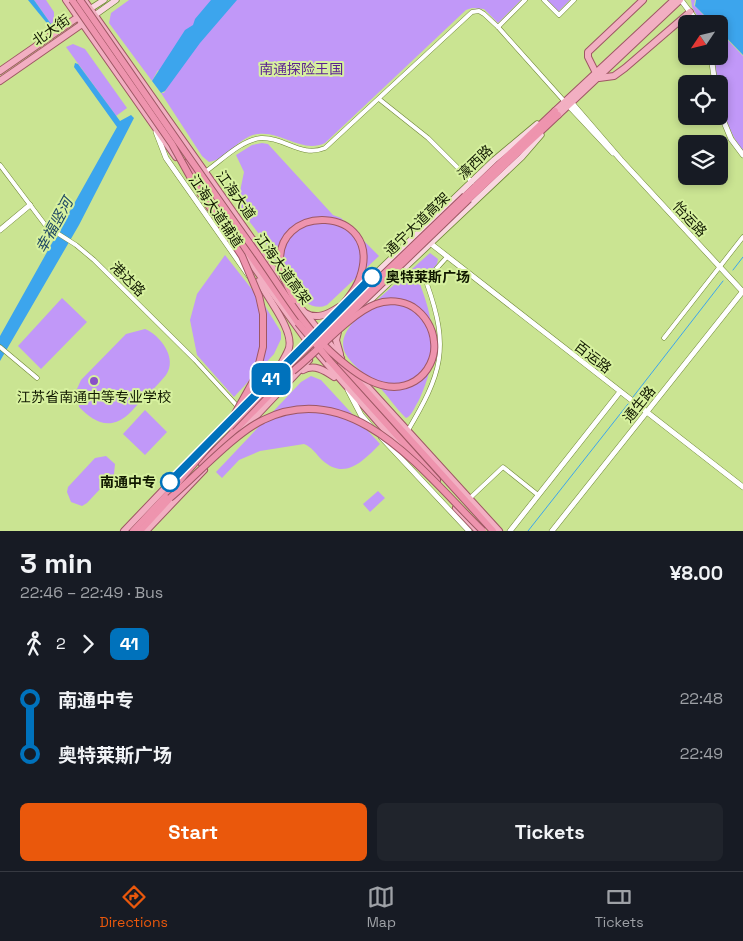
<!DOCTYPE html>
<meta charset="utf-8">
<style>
:root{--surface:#171b24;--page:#20242c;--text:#f1f3f6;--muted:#9ea1a6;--line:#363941;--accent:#ea580c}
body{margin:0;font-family:"Space Grotesk","Noto Sans SC",sans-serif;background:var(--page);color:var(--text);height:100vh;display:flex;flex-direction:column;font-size:19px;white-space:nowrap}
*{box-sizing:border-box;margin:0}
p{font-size:16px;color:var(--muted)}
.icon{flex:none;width:28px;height:28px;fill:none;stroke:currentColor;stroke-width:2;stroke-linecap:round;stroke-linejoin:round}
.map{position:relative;height:531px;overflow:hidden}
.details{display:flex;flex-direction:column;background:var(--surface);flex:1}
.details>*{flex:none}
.badge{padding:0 10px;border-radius:8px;font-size:18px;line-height:32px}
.needle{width:32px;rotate:235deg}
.controls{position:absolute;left:678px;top:15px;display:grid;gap:10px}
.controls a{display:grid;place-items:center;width:50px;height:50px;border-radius:8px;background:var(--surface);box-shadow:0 2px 8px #0003;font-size:25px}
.map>.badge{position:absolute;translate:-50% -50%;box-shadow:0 0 0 2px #fff}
.legs{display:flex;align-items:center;gap:8px;height:55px;padding:0 20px;font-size:16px}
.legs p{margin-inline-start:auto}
.overview{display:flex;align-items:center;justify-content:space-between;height:85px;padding:0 20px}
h1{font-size:28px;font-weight:700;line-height:38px}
.primary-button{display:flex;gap:10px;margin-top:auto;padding:10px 20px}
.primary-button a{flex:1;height:58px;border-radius:8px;background:var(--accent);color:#fff;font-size:20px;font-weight:700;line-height:58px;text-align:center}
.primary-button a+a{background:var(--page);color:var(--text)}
ul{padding:0 20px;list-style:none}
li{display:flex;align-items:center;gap:18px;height:55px;font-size:19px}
li i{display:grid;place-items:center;width:8px;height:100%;margin:0 6px;background:currentColor}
li i::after{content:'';width:12px;height:12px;margin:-6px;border:4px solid;border-radius:50%;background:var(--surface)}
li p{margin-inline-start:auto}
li:first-child i{background:linear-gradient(#0000 50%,currentColor 0)}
li:last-child i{background:linear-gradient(currentColor 50%,#0000 0)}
.tab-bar{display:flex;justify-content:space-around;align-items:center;height:70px;border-top:1px solid var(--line);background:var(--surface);font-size:14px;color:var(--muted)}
.tab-bar a{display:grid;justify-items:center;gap:2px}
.tab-bar .selected{color:var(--accent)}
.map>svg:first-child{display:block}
</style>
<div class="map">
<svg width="743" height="531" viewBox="0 0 743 531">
<rect width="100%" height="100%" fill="#cae492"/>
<!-- green -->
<g fill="#c198f8">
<polygon points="34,0 46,0 54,12 54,22 51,24"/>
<path d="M129 0H521L498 23 484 9 472 8 466 10 325 143C302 154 283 131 258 134 239 136 227 160 209 162L202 156 161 93H164L169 84 158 70 152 81 109 23 111 13Z"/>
<polygon points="547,0 570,0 558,12"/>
<polygon points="691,0 695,0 694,5 712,24 702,24 692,7"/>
<path d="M719 31 743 56V151C721 122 719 91 714 56H719Z"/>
<polygon points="73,44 85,49 127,108 116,116 66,47"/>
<path d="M262 143 268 144 333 215 341 218 379 256 327 305C299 318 276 259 264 241 256 229 246 218 237 206L244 172 236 155 252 145Z"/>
<path d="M430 253 438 259 437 264 420 284C436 327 439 357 419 400 415 406 412 416 406 418 395 408 388 395 378 386 352 361 325 350 359 316Z"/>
<polygon points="225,255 265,306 281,332 281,339 274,354 234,397 197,355 190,320 197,294"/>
<polygon points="62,298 87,322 41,369 18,346"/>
<path d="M145 329C160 335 178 358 166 375 159 384 150 392 142 400 133 409 125 421 112 423 99 425 88 416 79 407L77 389 81 380 126 334Z"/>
<path d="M311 376 321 380 380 444C363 461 345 481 322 460 316 454 312 447 304 444L260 451 239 460 222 478 216 472 301 382Z"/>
<polygon points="145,410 167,432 145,455 123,434"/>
<polygon points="106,456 115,464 114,474 87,503 82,506 71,502 67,492 68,487 95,458"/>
<polygon points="378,491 385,498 370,512 363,504"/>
</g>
<!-- water -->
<g fill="#3ca5ed">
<polygon points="28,0 34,0 51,24 50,27"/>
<polygon points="211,0 237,0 200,43 165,91 161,93 152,81 185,30 193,25 195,19"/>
<polygon points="696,0 743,0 743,55 719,30 719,24 713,24 695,6"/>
<polygon points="75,63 78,64 120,121 131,115 134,118 79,225 0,361 0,336 117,127 74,67"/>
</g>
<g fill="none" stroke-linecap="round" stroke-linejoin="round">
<!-- stream -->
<g stroke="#3ca5ed" stroke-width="1">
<polyline points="733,270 743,257"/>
<polyline points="633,397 723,281"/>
<polyline points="528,531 628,404"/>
</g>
<!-- minor casing -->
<g stroke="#708737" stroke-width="5">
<g id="minor">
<polyline points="544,0 559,15 574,0"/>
<polyline points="498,27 525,0"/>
<polyline points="379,99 428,138 472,182"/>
<polyline points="0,165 46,226 76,245 94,260 195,360 239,408"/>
<path d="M205 172C221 161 241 140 261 138 285 137 301 158 325 148L472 12 479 11 484 14 498 27 565 102"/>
<polyline points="664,338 743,237"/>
<polyline points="0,347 37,378"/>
<path d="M407 432C442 373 450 349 427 284L428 278 447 257"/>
<polyline points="469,499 503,467 538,495"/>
</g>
</g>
<!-- tertiary casing -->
<g stroke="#708737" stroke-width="6">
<g id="tertiary">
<polyline points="681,0 699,24"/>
<polyline points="711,56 715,84"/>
<polyline points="571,102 621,160 743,292"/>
<polyline points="568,105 613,153"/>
<polyline points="719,110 731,139 743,155"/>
<polyline points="156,132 166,158 249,276"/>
<polyline points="0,230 30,205"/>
<polyline points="430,243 743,487"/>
<polyline points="348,390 361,415 373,429"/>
<polyline points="381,437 469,531"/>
<polyline points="510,531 619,393"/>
<polyline points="552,531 743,291"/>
</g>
</g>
<!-- secondary casing -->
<g stroke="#708737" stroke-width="7">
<g id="secondary">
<polyline points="90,9 104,0"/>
<polyline points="95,15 116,0"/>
<polyline points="350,298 494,160 537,124"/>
<polyline points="359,311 522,157 541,135"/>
</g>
</g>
<!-- primary casing -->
<g stroke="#9e5764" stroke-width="8">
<g id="primary">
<polyline points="66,0 176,157"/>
<polyline points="84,0 286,287"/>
<polyline points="0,71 81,15"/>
<polyline points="596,73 588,57 588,52 643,0"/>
<polyline points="599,78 614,76 625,68 690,12"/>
<polyline points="0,81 85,22"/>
<polyline points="555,111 674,0"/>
<polyline points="558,115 680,0"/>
<polyline points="241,249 307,341 400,447"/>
<path d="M259 281C267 298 294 330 289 348 287 354 283 360 280 366"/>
<polyline points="291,296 341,358"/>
<path d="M305 313C317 320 328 314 339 307"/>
<polyline points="338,332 336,340 340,354"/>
<path d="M303 370C314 364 324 370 334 377"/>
<polyline points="355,373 499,531"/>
<polyline points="236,415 309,339"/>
<polyline points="242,431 309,360"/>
<polyline points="456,508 478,531"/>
<polyline points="124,531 211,440"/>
<polyline points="146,531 204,470"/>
</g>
</g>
<!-- trunk casing -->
<g stroke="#9e5764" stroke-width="8">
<g id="trunk">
<polyline points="185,163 298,323"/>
<polyline points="465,196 555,111"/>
<polyline points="469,199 558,115"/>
<polyline points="329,360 437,480"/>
<polyline points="341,363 493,531"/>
<polyline points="202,464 293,371"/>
<polyline points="133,531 176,485"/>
<polyline points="140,531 173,495"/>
</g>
</g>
<!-- minor -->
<use href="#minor" stroke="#fff" stroke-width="4"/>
<!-- tertiary -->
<use href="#tertiary" stroke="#fff" stroke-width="5"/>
<!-- secondary -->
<use href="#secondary" stroke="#f9d7e1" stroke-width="5.5"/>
<!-- primary -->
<use href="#primary" stroke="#f2afc2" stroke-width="6"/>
<!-- trunk -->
<use href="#trunk" stroke="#ee94ae" stroke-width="6"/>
<!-- trunk-bridge casing -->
<g stroke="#9e5764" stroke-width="8" stroke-linecap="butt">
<g id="trunk-bridge">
<polyline points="72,0 172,144 193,182 242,256 259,296 263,314 263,347 256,376 232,419 176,485"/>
<path d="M80 0C138 83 194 166 253 248 277 281 302 325 331 352 353 372 385 399 415 381 428 373 436 357 434 342 433 328 425 315 413 307 403 301 388 299 376 304 351 313 316 353 293 371"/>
<path d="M295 300C290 291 283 280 281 269 269 201 385 204 360 277 354 297 327 320 313 337"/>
<polyline points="298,323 329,360"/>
<polyline points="320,343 469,199"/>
<polyline points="230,427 287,367 465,196"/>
<path d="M170 498C196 476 235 433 263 420 354 375 426 476 483 531"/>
</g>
</g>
<!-- trunk-bridge -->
<use href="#trunk-bridge" stroke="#ee94ae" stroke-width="6"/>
</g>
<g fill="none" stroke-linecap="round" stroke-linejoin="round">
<!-- line-1 casing -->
<g stroke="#fff" stroke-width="11">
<polyline id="line-1" points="170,482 372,277"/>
</g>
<!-- line-1 -->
<use href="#line-1" stroke="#0072bc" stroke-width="8"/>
</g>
<!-- markers -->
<g fill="#fff" stroke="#0072bc" stroke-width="2.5">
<circle cx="372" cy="277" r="9"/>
<circle cx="170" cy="482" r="9"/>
</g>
<circle fill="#8950c7" stroke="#d7f19f" stroke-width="2" cx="94" cy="381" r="5"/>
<g text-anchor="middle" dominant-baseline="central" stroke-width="4" stroke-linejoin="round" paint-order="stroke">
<!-- street labels -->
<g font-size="14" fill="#101800" stroke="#d7f19f">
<text transform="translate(51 30) rotate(-35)">北大街</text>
<text transform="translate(475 162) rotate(-44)">濠西路</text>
<text transform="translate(236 195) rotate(55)">江海大道</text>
<text transform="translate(216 211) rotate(56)">江海大道辅道</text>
<text transform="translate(690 219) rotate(47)">怡运路</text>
<text transform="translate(417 224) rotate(-44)">通宁大道高架</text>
<text transform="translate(283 269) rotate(54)">江海大道高架</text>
<text transform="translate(128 279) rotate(45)">港达路</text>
<text transform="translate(593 357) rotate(38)">百运路</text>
<text transform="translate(639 404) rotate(-51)">通生路</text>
</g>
<!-- park labels -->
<g font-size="14" fill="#5b2191" stroke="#d7f19f">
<text x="301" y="69">南通探险王国</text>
</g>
<!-- stop labels -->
<g font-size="14" font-weight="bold" fill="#101800" stroke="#d7f19f" text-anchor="start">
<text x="386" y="277">奥特莱斯广场</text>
<text x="156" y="482" text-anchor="end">南通中专</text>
</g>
<!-- poi labels -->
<g font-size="14" fill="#101800" stroke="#d7f19f">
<text x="94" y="397">江苏省南通中等专业学校</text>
</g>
<!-- water labels -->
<g font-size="15" font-style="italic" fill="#1c4563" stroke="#d7f19f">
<text transform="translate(54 225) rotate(-61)">幸福竖河</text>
</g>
</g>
</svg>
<div class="controls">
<a><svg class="needle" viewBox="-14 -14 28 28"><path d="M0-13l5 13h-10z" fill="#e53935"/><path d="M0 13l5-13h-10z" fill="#9ea1a6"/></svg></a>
<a><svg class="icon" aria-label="locate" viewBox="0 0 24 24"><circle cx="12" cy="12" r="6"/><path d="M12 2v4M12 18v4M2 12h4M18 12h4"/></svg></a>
<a><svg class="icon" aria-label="layers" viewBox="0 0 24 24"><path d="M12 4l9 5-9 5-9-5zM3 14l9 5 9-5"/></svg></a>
</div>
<b class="badge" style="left:271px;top:379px;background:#0072bc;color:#fff">41</b>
</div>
<section class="details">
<div class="overview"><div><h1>3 min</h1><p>22:46 – 22:49 · Bus</p></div><b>¥8.00</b></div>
<div class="legs"><svg class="icon" aria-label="walk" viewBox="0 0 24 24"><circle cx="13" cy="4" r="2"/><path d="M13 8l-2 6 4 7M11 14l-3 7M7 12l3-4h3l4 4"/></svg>2<svg class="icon" aria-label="forward" viewBox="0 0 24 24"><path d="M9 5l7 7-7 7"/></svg><b class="badge" style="background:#0072bc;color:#fff">41</b></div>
<ul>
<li><i style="color:#0072bc"></i><b>南通中专</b><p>22:48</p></li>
<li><i style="color:#0072bc"></i><b>奥特莱斯广场</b><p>22:49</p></li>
</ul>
<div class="primary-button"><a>Start</a><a>Tickets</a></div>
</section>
<nav class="tab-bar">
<a class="selected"><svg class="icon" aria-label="directions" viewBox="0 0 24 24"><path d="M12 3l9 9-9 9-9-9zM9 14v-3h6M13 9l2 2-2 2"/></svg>Directions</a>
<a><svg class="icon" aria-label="map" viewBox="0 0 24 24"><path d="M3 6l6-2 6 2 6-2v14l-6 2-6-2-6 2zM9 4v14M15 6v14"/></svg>Map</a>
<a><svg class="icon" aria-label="tickets" viewBox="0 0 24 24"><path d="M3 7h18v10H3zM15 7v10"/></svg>Tickets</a>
</nav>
